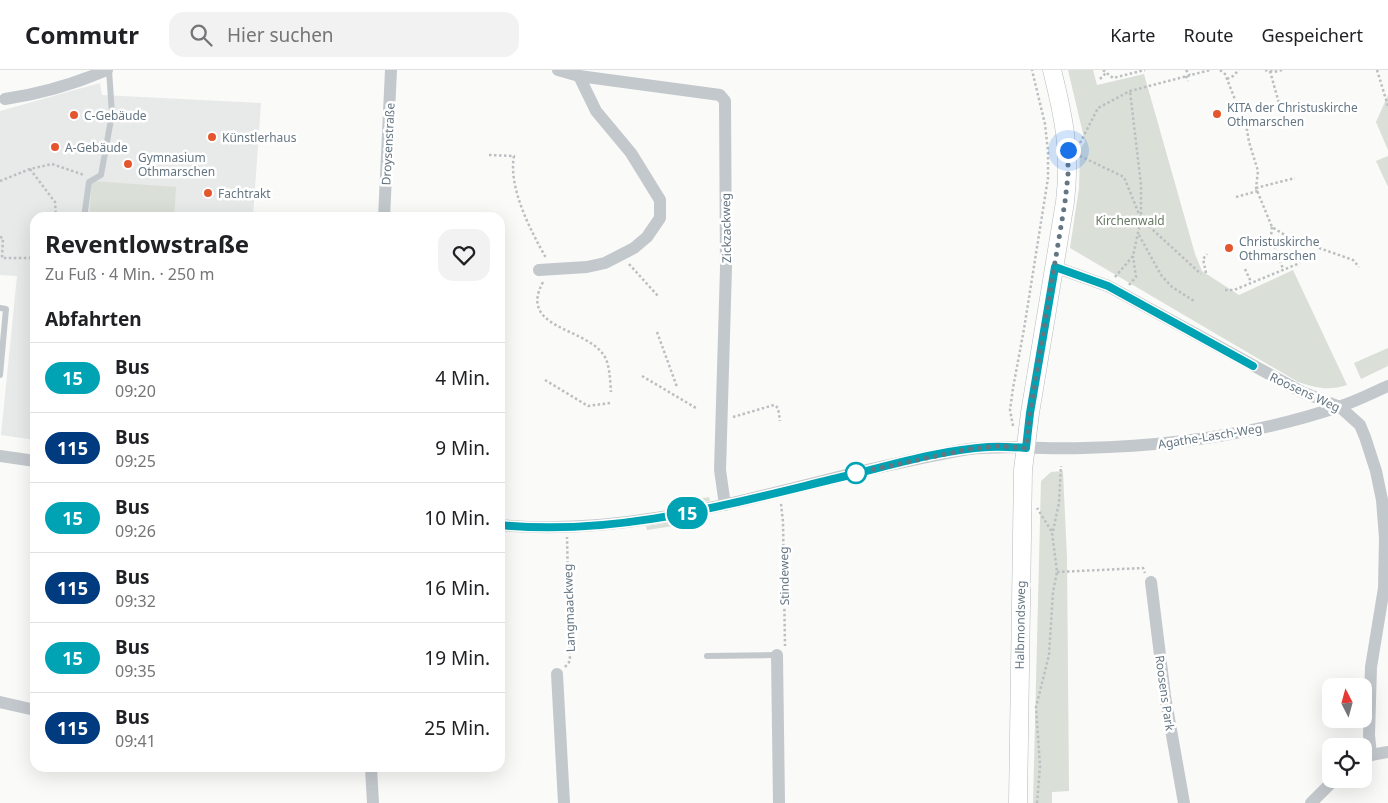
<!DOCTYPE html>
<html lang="de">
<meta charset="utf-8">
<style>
:root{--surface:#fff;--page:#f2f2f2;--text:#202124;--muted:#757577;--line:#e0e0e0}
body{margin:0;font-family:"Noto Sans",sans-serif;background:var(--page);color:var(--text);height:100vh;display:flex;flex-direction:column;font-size:19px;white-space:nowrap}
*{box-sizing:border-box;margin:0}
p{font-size:16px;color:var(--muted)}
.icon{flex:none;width:28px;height:28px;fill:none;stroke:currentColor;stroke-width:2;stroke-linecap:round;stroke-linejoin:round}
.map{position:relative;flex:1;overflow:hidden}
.side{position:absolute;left:30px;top:142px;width:475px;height:560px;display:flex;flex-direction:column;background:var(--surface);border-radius:15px;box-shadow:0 5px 20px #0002}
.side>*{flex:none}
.badge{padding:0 10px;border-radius:16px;font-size:18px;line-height:32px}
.needle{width:32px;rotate:354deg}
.buttons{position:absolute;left:1322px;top:608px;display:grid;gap:10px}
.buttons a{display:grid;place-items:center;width:50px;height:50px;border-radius:10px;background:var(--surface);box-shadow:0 5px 20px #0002;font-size:25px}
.you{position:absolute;width:25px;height:25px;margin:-12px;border:4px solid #fff;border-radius:50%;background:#1a73e8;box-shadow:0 0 0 8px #1a73e833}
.map>.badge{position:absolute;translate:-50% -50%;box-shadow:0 0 0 2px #fff}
h2{padding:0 15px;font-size:19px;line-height:45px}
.round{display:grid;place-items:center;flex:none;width:52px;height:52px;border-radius:15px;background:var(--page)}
.head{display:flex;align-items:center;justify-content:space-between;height:85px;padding:0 15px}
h1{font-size:24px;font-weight:700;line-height:38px}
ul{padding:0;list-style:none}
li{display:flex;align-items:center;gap:15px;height:70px;padding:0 15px;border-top:1px solid var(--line)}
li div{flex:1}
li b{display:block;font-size:19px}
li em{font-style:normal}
li .badge{min-width:55px;font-weight:700;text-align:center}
header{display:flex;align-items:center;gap:30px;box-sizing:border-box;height:70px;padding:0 25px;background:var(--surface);border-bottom:1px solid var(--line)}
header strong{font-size:24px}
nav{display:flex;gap:28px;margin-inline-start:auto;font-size:18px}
.search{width:350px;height:45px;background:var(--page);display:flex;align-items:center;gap:12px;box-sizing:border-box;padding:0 18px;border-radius:15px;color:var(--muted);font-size:19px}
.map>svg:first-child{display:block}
</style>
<header>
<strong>Commutr</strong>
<div class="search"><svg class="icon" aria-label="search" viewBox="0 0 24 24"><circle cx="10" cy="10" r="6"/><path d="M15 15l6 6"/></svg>Hier suchen</div>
<nav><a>Karte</a><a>Route</a><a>Gespeichert</a></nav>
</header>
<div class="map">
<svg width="1388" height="733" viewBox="0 0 1388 733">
<rect width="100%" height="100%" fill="#fafaf8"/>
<!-- built -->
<polygon fill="#e8e9e9" points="100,13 102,25 261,33 253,147 35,148 35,370 1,365 17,206 0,205 0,41"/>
<!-- green -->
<g fill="#dadfd7">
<path d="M1068 0H1093L1097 15 1144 4 1195 184 1202 201 1239 225 1293 200 1347 315C1329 321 1316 318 1298 312L1070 178 1079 118 1080 79 1085 72Z"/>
<polygon points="1388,25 1388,80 1376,52"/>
<polygon points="1388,86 1388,117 1376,91"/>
<polygon points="92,111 176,117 174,147 89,148"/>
<polygon points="1388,278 1388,296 1361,309 1354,293"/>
<polygon points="1063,401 1067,488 1069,721 1052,722 1052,733 1033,733 1041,411 1051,402"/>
<polygon points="709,427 710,431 671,438 671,434"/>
<polygon points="685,450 686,454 647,460 646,456"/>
</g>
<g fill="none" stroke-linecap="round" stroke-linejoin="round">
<!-- secondary casing -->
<g stroke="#b3babf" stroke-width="19">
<path id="secondary" d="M1018 733 1023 400 1030 343 1065 132C1071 82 1064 48 1052 0"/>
</g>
<!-- path -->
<g stroke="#bbbfc2" stroke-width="2.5" stroke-dasharray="2.5 2.5" stroke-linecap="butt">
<polyline points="1103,0 1113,8 1145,0"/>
<polyline points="1186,0 1190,5"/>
<polyline points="1220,0 1225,4 1247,60 1249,72 1258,101 1256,118 1272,157 1288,167 1353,190 1359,197"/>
<polyline points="1265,0 1274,2 1282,0"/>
<polyline points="1377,0 1388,36"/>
<polyline points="1270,1 1280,37"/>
<polyline points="1186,6 1188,11"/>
<polyline points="1100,9 1106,3"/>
<polyline points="1227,9 1233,6 1239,0"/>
<polyline points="1080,73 1098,38 1130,21 1210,0"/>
<path d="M489 85 514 86C508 118 531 161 546 188"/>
<polyline points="1080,86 1124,107 1141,149 1201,204"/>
<polyline points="30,99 55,132 56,148"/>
<polyline points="0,111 30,99 52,94 84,105"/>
<polyline points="1256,118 1295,108"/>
<polyline points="1236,127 1258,121"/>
<polyline points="1272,157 1271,166 1283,199"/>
<polyline points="1139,165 1161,205 1172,217 1194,231"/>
<polyline points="0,167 3,168 2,188 30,188 35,182"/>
<polyline points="629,194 658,226"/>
<polyline points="1245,199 1251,212"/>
<polyline points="1206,203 1203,189 1207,184"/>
<polyline points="1115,207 1133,186 1141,149 1141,115 1130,21"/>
<path d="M543 212C518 258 583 257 603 284 610 293 610 310 611 322"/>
<polyline points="1129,215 1136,207 1133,186"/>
<polyline points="1225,220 1234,220 1300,193"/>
<polyline points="657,262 677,317"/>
<polyline points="642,306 696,338"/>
<polyline points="545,310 588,336 610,333"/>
<polyline points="733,347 774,335 778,338 780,351"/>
<polyline points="1013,356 1010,340 1013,318 1024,259 1048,108 1048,82 1045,54 1032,0"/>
<polyline points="500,381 503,381"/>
<polyline points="781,434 783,452 785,576"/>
<polyline points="1053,461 1059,433 1061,396"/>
<polyline points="1057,502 1143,498 1145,503"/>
<polyline points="565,597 570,591 567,467"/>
<polyline points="1037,733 1040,696 1036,637 1049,585 1053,522 1057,502 1052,462 1037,438"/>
</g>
<!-- lane -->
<g stroke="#c3c8cc" stroke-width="6">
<polyline points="84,148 89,112 101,105 112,44 109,0"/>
<polyline points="0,238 6,239 0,305"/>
<polyline points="707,586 777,585"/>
</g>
<!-- street -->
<g stroke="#c3c8cc" stroke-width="12">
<polyline points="558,0 579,6 720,25 725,31 726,198 720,400 725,435"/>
<path d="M5 29C40 24 74 14 107 0"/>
<polyline points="384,148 391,0"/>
<polyline points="1055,197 1108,216 1302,322 1340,337 1360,355 1365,367 1376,401 1382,430 1385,468 1384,518 1371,597 1369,665 1371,685"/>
<polyline points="539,200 587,197 605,193 634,178 647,167 660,148 660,130 631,83 596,41 579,6"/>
<polyline points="0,386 35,391"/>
<path d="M500 455C627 467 749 428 871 399 904 392 937 384 969 379 1007 374 1045 380 1083 378 1170 376 1255 365 1338 337 1355 332 1372 323 1388 316"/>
<polyline points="1151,512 1165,626 1184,733"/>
<polyline points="777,585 779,733"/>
<polyline points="557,604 564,733"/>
<polyline points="0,632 35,640"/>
<polyline points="1364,689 1371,685 1388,682"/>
<polyline points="371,698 373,733"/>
<polyline points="1311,733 1335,709"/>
</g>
<!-- secondary -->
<use href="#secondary" stroke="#fff" stroke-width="18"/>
</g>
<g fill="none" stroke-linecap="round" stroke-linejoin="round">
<!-- line casing -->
<g stroke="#fff" stroke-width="11">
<path id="line" d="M500 455C619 467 736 432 850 405 895 394 942 380 988 377 1000 376 1013 377 1026 378L1030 343 1055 197 1108 216 1253 296"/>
</g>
<!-- line -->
<use href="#line" stroke="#00a3b4" stroke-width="8"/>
<!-- walk -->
<polyline stroke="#657683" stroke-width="5" stroke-dasharray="0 9" points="856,403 969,379 998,376 1026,378 1030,343 1065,132 1068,105 1068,80"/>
</g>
<!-- markers -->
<g fill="#e4572e" stroke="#fff" stroke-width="2">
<circle cx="1217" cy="44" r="5"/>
<circle cx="74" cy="45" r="5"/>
<circle cx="212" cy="67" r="5"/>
<circle cx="55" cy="77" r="5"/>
<circle cx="128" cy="94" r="5"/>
<circle cx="208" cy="123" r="5"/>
<circle cx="1229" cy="178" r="5"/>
</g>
<circle fill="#fff" stroke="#00a3b4" stroke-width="2.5" cx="856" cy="403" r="10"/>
<g text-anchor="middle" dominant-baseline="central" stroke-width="5" stroke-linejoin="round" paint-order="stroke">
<!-- poi labels -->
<g font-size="12" fill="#657683" stroke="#fff" text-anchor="start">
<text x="1227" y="37">KITA der Christuskirche<tspan x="1227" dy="14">Othmarschen</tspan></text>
<text x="84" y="45">C-Gebäude</text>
<text x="222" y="67">Künstlerhaus</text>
<text x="65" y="77">A-Gebäude</text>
<text x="138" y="87">Gymnasium<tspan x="138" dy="14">Othmarschen</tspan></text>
<text x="218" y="123">Fachtrakt</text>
<text x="1239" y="171">Christuskirche<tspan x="1239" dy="14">Othmarschen</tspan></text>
</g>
<!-- street labels -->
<g font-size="12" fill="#657683" stroke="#fff">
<text transform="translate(388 74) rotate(-87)">Droysenstraße</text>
<text transform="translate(726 158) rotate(-91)">Zickzackweg</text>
<text transform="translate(1305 322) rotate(25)">Roosens Weg</text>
<text transform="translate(1210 366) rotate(-9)">Agathe-Lasch-Weg</text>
<text transform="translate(784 506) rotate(-91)">Stindeweg</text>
<text transform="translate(569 538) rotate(-92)">Langmaackweg</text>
<text transform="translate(1020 555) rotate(-89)">Halbmondsweg</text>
<text transform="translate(1165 623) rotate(82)">Roosens Park</text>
</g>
<!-- park labels -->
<g font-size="12" fill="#687a64" stroke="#fff">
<text x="1130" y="150">Kirchenwald</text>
</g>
</g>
</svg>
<div class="buttons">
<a><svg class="needle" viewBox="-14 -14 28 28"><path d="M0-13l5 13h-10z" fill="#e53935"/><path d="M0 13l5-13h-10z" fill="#757577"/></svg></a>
<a><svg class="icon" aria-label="locate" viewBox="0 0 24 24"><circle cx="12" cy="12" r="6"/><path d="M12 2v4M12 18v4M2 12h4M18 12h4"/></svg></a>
</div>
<div class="you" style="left:1068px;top:80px"></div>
<b class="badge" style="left:687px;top:443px;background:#00a3b4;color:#fff">15</b>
<section class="side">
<div class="head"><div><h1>Reventlowstraße</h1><p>Zu Fuß · 4 Min. · 250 m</p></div><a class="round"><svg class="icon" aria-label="heart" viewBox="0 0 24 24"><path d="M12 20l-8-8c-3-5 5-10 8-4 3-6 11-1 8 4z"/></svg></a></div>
<h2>Abfahrten</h2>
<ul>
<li><span class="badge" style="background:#00a3b4;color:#fff">15</span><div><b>Bus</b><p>09:20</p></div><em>4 Min.</em></li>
<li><span class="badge" style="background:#003b80;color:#fff">115</span><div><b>Bus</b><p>09:25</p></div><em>9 Min.</em></li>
<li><span class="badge" style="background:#00a3b4;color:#fff">15</span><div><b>Bus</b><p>09:26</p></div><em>10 Min.</em></li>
<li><span class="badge" style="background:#003b80;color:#fff">115</span><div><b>Bus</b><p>09:32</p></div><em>16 Min.</em></li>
<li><span class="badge" style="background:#00a3b4;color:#fff">15</span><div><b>Bus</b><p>09:35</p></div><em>19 Min.</em></li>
<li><span class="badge" style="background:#003b80;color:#fff">115</span><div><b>Bus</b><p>09:41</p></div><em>25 Min.</em></li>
</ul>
</section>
</div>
